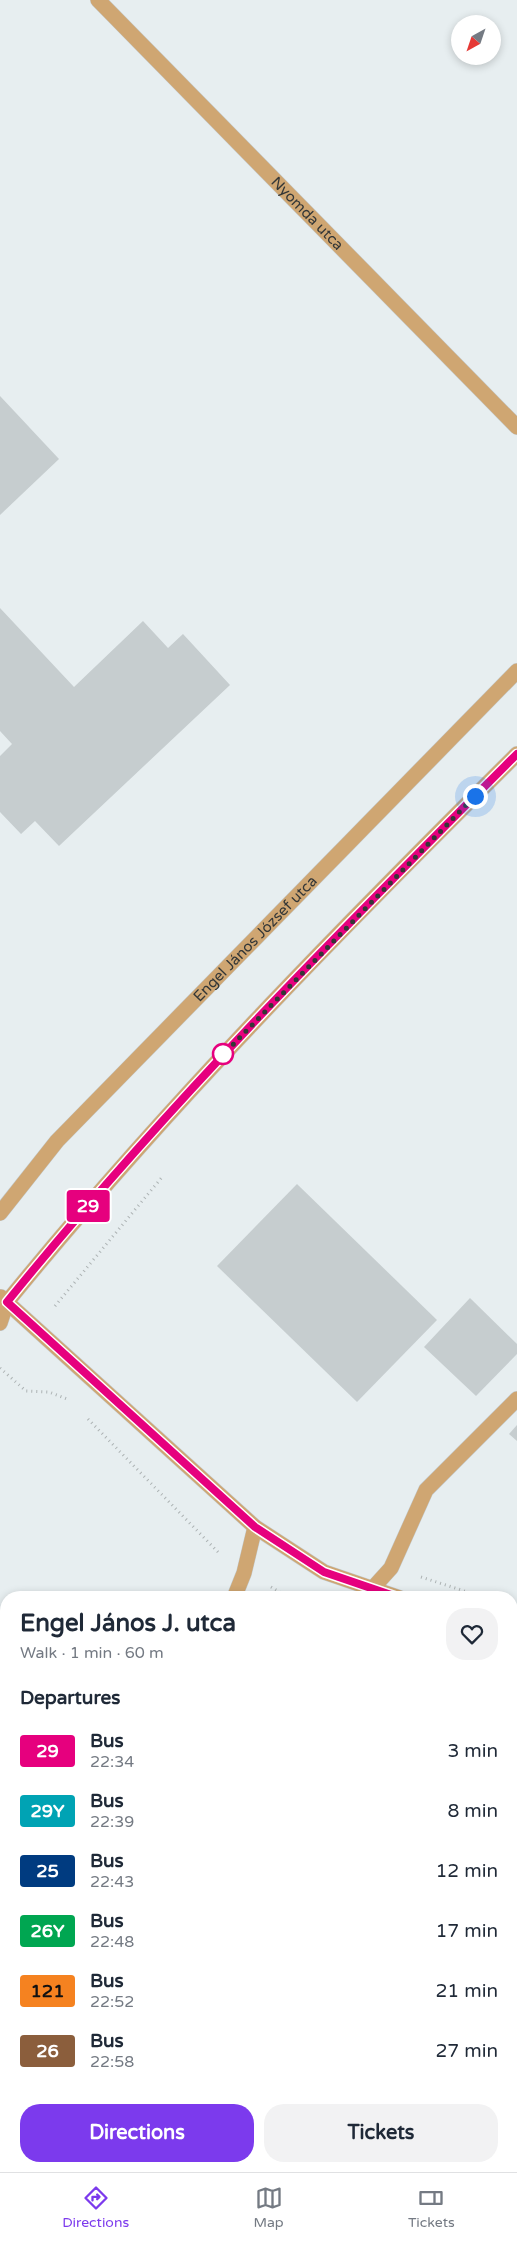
<!DOCTYPE html>
<meta charset="utf-8">
<style>
:root{--surface:#fff;--page:#f2f2f3;--text:#1f2937;--muted:#747a83;--line:#e0e1e3;--accent:#7c3aed}
body{margin:0;font-family:"Varela Round",sans-serif;background:var(--page);color:var(--text);height:100vh;display:flex;flex-direction:column;font-size:19px;white-space:nowrap}
*{box-sizing:border-box;margin:0}
p{font-size:16px;color:var(--muted)}
.icon{flex:none;width:28px;height:28px;fill:none;stroke:currentColor;stroke-width:2;stroke-linecap:round;stroke-linejoin:round}
.map{position:relative;flex:1;overflow:hidden}
.sheet{position:absolute;left:0px;top:1591px;width:518px;height:581px;display:flex;flex-direction:column;background:var(--surface);border-radius:20px 20px 0 0;box-shadow:0 2px 8px #0003}
.sheet>*{flex:none}
.badge{padding:0 10px;border-radius:4px;font-size:18px;line-height:32px}
.needle{width:32px;rotate:220deg}
.fabs{position:absolute;left:451px;top:15px;display:grid;gap:10px}
.fabs a{display:grid;place-items:center;width:50px;height:50px;border-radius:50%;background:var(--surface);box-shadow:0 2px 8px #0003;font-size:25px}
.you{position:absolute;width:25px;height:25px;margin:-12px;border:4px solid #fff;border-radius:50%;background:#1a73e8;box-shadow:0 0 0 8px #1a73e833}
.map>.badge{position:absolute;translate:-50% -50%;box-shadow:0 0 0 2px #fff}
h2{padding:0 20px;font-size:19px;line-height:45px}
.round{display:grid;place-items:center;flex:none;width:52px;height:52px;border-radius:20px;background:var(--page)}
.headline{display:flex;align-items:center;justify-content:space-between;height:85px;padding:0 20px}
h1{font-size:24px;font-weight:700;line-height:38px}
.primary-button{display:flex;gap:10px;margin-top:auto;padding:10px 20px}
.primary-button a{flex:1;height:58px;border-radius:20px;background:var(--accent);color:#fff;font-size:20px;font-weight:700;line-height:58px;text-align:center}
.primary-button a+a{background:var(--page);color:var(--text)}
ul{padding:0;list-style:none}
li{display:flex;align-items:center;gap:15px;height:60px;padding:0 20px}
li div{flex:1}
li b{display:block;font-size:19px}
li em{font-style:normal}
li .badge{min-width:55px;font-weight:700;text-align:center}
.dock{display:flex;justify-content:space-around;align-items:center;height:70px;border-top:1px solid var(--line);background:var(--surface);font-size:14px;color:var(--muted)}
.dock a{display:grid;justify-items:center;gap:2px}
.dock .selected{color:var(--accent)}
.map>svg:first-child{display:block}
</style>
<div class="map">
<svg width="517" height="2172" viewBox="0 0 517 2172">
<rect width="100%" height="100%" fill="#e7eef0"/>
<g fill="none" stroke-linecap="round" stroke-linejoin="round">
<!-- stream -->
<g stroke="#40a6bb" stroke-width="12">
<polyline points="511,1676 517,1669"/>
<polyline points="282,2172 284,2166"/>
</g>
</g>
<!-- building -->
<g fill="#c6cdcf">
<polygon points="0,396 59,459 0,515"/>
<polygon points="0,608 74,687 143,621 168,648 183,634 230,685 59,846 35,821 21,834 0,812 0,756 12,744 0,731"/>
<polygon points="297,1184 437,1320 357,1402 217,1266"/>
<polygon points="470,1298 517,1344 517,1354 476,1396 424,1347"/>
<polygon points="517,1425 517,1441 509,1434"/>
<polygon points="511,1831 517,1835 517,1906 511,1902"/>
<polygon points="0,2021 6,2023 6,2113 0,2111"/>
<polygon points="517,2046 517,2156 511,2154 511,2058"/>
</g>
<g fill="none" stroke-linecap="round" stroke-linejoin="round">
<!-- minor casing -->
<g stroke="#c3c9cb" stroke-width="16">
<g id="minor">
<path id="s1" d="M98 0 517 427"/>
<path id="s2" d="M0 1213 57 1141 517 671"/>
<polyline points="1,1297 255,1527 324,1572 400,1598"/>
<path d="M0 1323 7 1302C165 1108 340 930 517 754"/>
<polyline points="372,1589 391,1568 426,1490 517,1399"/>
<polyline points="234,1598 244,1573 255,1527"/>
<polyline points="511,1633 517,1634"/>
<polyline points="0,1909 6,1911"/>
<polyline points="43,2167 44,2166"/>
</g>
</g>
<!-- path -->
<g stroke="#adb3b4" stroke-width="3" stroke-dasharray="1 4" stroke-linecap="butt">
<polyline points="55,1306 163,1176"/>
<polyline points="0,1368 26,1391 49,1392 67,1399"/>
<polyline points="88,1419 218,1552"/>
<polyline points="421,1577 486,1598"/>
<polyline points="271,1587 290,1598"/>
<polyline points="511,1668 517,1669"/>
</g>
<!-- minor -->
<use href="#minor" stroke="#cfa672" stroke-width="15"/>
</g>
<g fill="none" stroke-linecap="round" stroke-linejoin="round">
<!-- line casing -->
<g stroke="#fff" stroke-width="11">
<path id="line" d="M400 1598 324 1572 255 1527 7 1302C164 1108 341 930 517 754"/>
</g>
<!-- line -->
<use href="#line" stroke="#e6007e" stroke-width="8"/>
<!-- walk -->
<polyline stroke="#343737" stroke-width="5" stroke-dasharray="0 9" points="223,1054 219,1059 475,796"/>
</g>
<!-- markers -->
<circle fill="#fff" stroke="#e6007e" stroke-width="2.5" cx="223" cy="1054" r="10"/>
<g text-anchor="middle" dominant-baseline="central" stroke-width="4" stroke-linejoin="round" paint-order="stroke">
<!-- street labels -->
<g font-size="15" fill="#343737" stroke="#f4fcfe">
<text stroke="none"><textPath href="#s1" startOffset="299">Nyomda utca</textPath></text>
<text stroke="none"><textPath href="#s2" startOffset="375">Engel János József utca</textPath></text>
</g>
</g>
</svg>
<div class="fabs">
<a><svg class="needle" viewBox="-14 -14 28 28"><path d="M0-13l5 13h-10z" fill="#e53935"/><path d="M0 13l5-13h-10z" fill="#747a83"/></svg></a>
</div>
<div class="you" style="left:475px;top:796px"></div>
<b class="badge" style="left:88px;top:1206px;background:#e6007e;color:#fff">29</b>
<section class="sheet">
<div class="headline"><div><h1>Engel János J. utca</h1><p>Walk · 1 min · 60 m</p></div><a class="round"><svg class="icon" aria-label="heart" viewBox="0 0 24 24"><path d="M12 20l-8-8c-3-5 5-10 8-4 3-6 11-1 8 4z"/></svg></a></div>
<h2>Departures</h2>
<ul>
<li><span class="badge" style="background:#e6007e;color:#fff">29</span><div><b>Bus</b><p>22:34</p></div><em>3 min</em></li>
<li><span class="badge" style="background:#00a3b4;color:#fff">29Y</span><div><b>Bus</b><p>22:39</p></div><em>8 min</em></li>
<li><span class="badge" style="background:#003b80;color:#fff">25</span><div><b>Bus</b><p>22:43</p></div><em>12 min</em></li>
<li><span class="badge" style="background:#00a651;color:#fff">26Y</span><div><b>Bus</b><p>22:48</p></div><em>17 min</em></li>
<li><span class="badge" style="background:#f58220;color:#111">121</span><div><b>Bus</b><p>22:52</p></div><em>21 min</em></li>
<li><span class="badge" style="background:#8b5e3c;color:#fff">26</span><div><b>Bus</b><p>22:58</p></div><em>27 min</em></li>
</ul>
<div class="primary-button"><a>Directions</a><a>Tickets</a></div>
</section>
</div>
<nav class="dock">
<a class="selected"><svg class="icon" aria-label="directions" viewBox="0 0 24 24"><path d="M12 3l9 9-9 9-9-9zM9 14v-3h6M13 9l2 2-2 2"/></svg>Directions</a>
<a><svg class="icon" aria-label="map" viewBox="0 0 24 24"><path d="M3 6l6-2 6 2 6-2v14l-6 2-6-2-6 2zM9 4v14M15 6v14"/></svg>Map</a>
<a><svg class="icon" aria-label="tickets" viewBox="0 0 24 24"><path d="M3 7h18v10H3zM15 7v10"/></svg>Tickets</a>
</nav>
